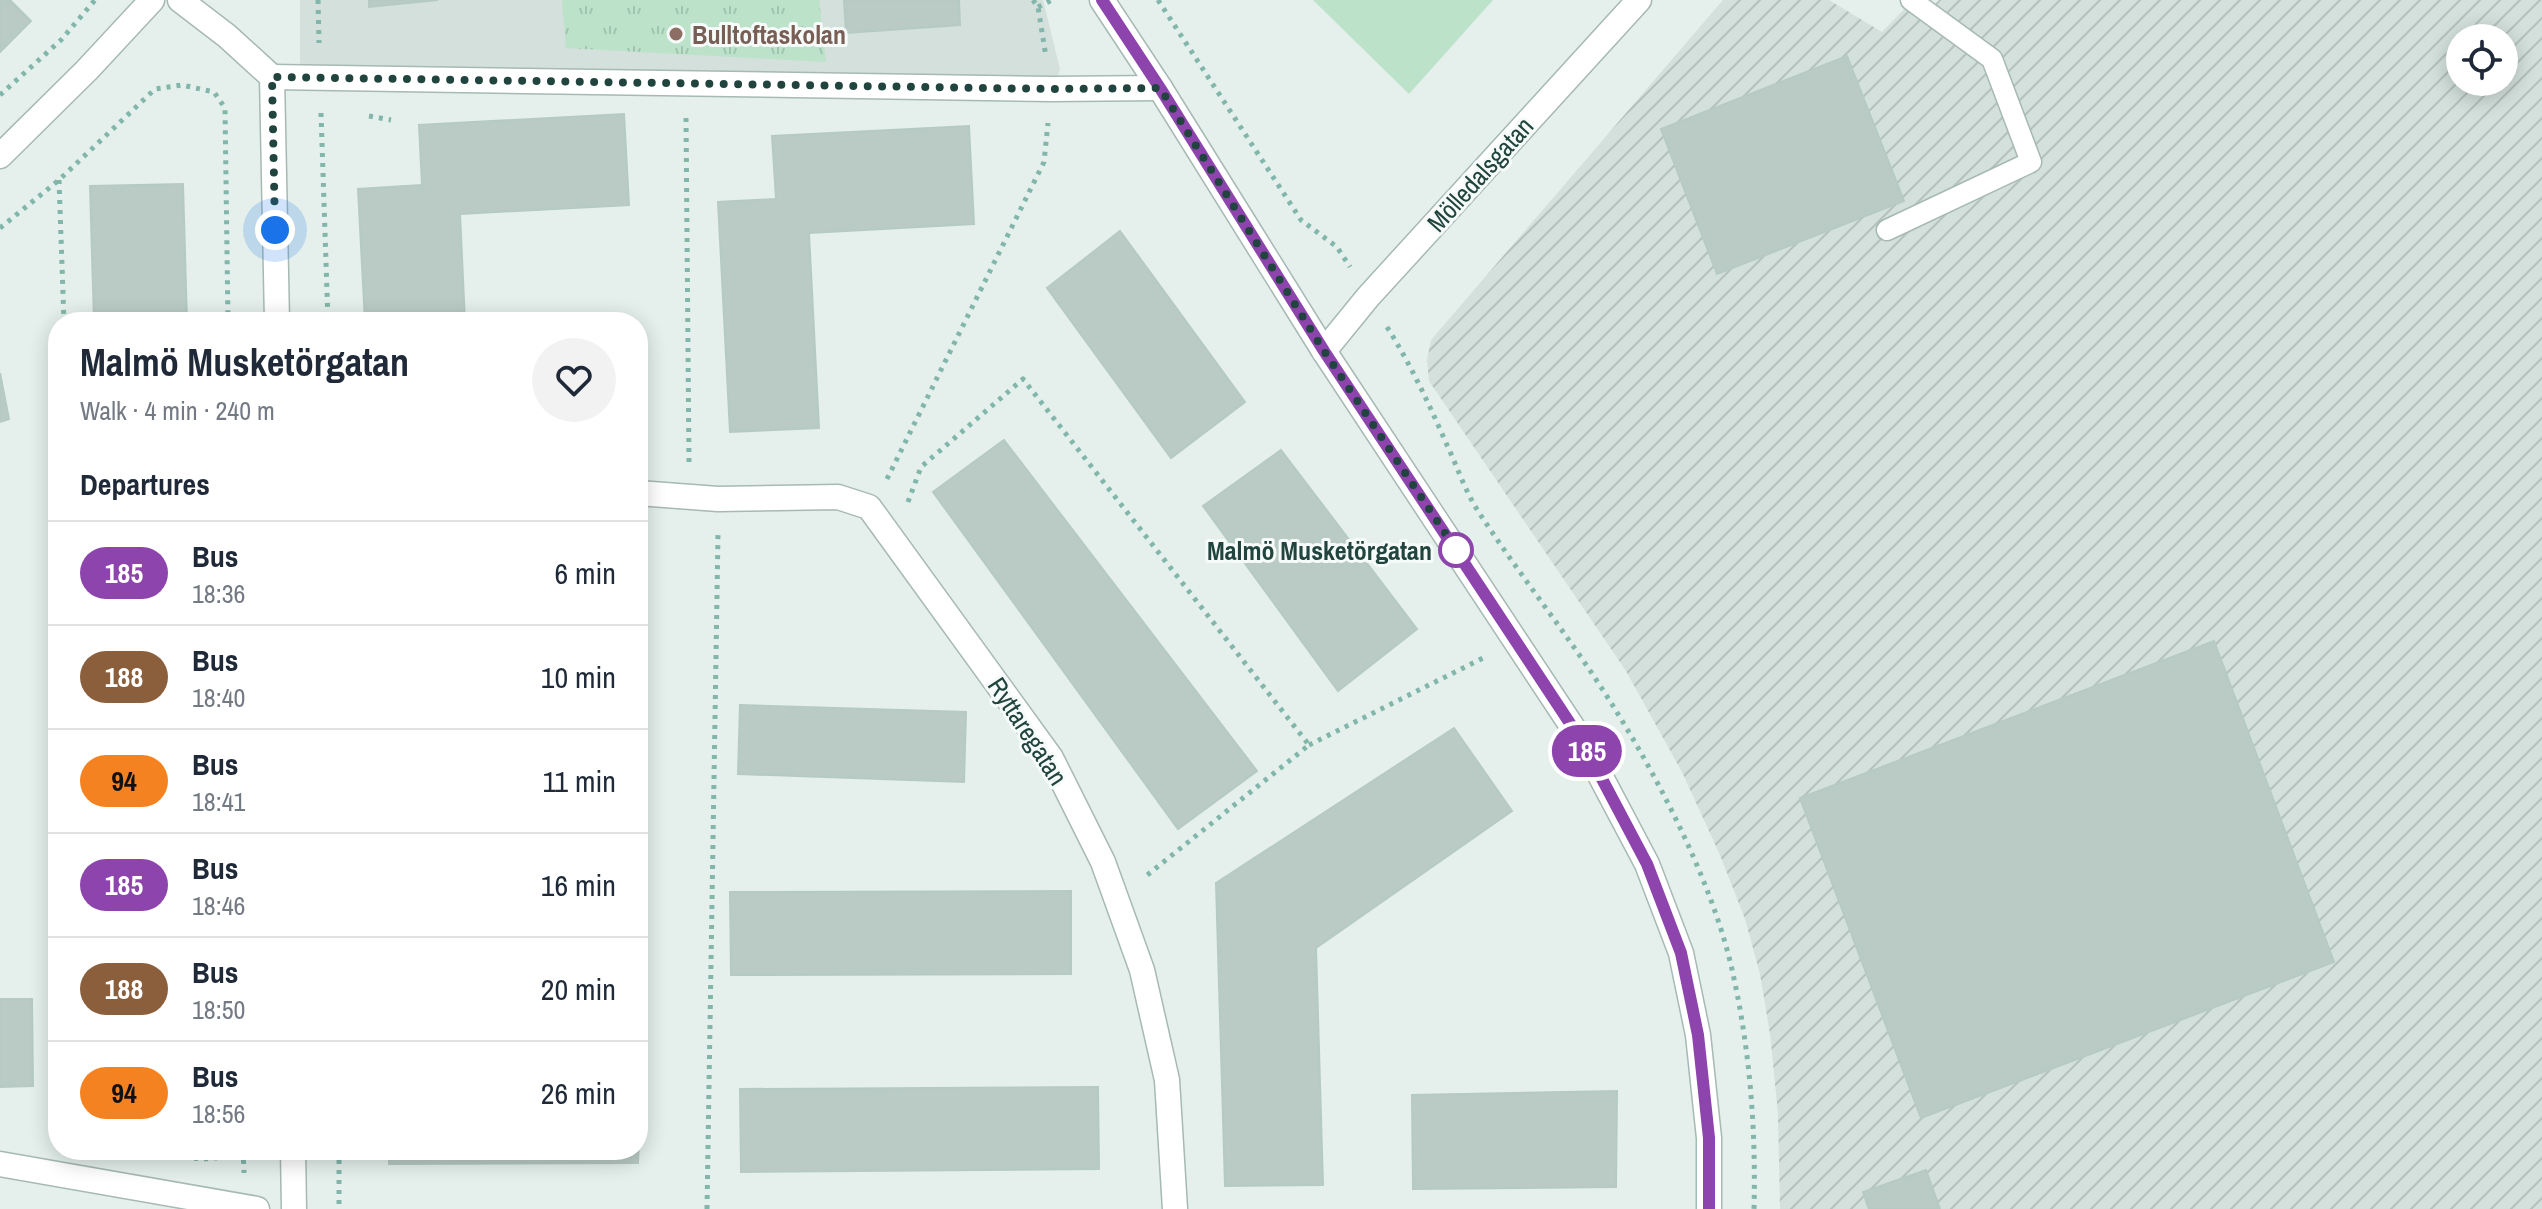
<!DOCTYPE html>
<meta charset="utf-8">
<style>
:root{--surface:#fff;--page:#f2f2f3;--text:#1f2937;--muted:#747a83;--line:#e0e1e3}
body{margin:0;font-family:"Archivo Narrow",sans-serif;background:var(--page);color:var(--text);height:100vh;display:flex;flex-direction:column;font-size:30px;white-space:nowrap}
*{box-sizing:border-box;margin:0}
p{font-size:26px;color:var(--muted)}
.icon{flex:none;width:44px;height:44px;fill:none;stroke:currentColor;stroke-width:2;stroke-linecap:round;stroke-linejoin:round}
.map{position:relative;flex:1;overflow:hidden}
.sheet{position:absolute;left:48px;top:312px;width:600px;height:848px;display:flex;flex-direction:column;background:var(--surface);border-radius:32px;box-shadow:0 4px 20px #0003}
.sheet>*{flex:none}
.badge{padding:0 16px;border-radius:26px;font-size:28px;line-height:52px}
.tools{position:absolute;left:2446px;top:24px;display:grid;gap:16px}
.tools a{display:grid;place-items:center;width:72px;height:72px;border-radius:50%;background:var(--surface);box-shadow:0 4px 20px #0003;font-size:40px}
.you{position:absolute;width:40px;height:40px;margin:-20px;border:6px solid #fff;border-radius:50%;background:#1a73e8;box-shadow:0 0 0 12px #1a73e833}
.map>.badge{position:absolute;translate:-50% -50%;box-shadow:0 0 0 4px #fff}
h2{padding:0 32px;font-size:30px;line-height:72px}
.round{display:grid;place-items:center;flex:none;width:84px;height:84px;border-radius:42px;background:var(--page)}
.headline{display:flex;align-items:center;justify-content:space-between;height:136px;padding:0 32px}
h1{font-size:38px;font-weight:800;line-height:60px}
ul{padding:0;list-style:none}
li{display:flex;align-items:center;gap:24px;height:104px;padding:0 32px;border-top:2px solid var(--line)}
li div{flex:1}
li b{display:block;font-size:30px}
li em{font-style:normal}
li .badge{min-width:88px;font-weight:700;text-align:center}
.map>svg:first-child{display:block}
</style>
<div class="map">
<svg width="2542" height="1209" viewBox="0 0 2542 1209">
<defs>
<pattern id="industrial-furrows" width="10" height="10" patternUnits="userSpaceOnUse" patternTransform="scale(2)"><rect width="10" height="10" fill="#d3e0db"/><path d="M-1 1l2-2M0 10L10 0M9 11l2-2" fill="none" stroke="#b5c1bd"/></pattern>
<pattern id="park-tufts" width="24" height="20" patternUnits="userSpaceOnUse" patternTransform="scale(2)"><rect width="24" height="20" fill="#bce2ca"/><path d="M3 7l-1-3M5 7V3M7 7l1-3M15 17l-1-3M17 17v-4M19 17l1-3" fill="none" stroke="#a1c3af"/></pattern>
</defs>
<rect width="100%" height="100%" fill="#e5f0ec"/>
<!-- built -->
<polygon fill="#d3e0db" points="300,0 1043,0 1060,69 1055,89 300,73"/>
<!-- industrial -->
<path fill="url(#industrial-furrows)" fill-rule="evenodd" d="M1723 0H1829L1882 32 1913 0 1930 9 1939 0H2542V1209H1780L1778 1113 1770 1034 1760 974 1745 919 1720 855 1682 772 1626 671 1429 381 1427 360 1431 340ZM2460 38H2504V82H2460Z"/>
<!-- green -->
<polygon fill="#bce2ca" points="1313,0 1493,0 1409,94"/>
<!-- park -->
<polygon fill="url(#park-tufts)" points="562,0 819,0 826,62 566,48"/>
<!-- building -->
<g fill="#bacbc5" stroke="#b6cac4" stroke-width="2">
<polygon points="0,0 10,0 31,21 0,52"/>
<polygon points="369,0 438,0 369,7"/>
<polygon points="844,0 959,0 960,25 846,33"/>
<polygon points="1847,56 1904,201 1717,274 1661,129"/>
<polygon points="624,114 629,205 460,214 465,322 365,322 358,189 422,185 419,125"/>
<polygon points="969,126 974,224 809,233 819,428 730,432 718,202 776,199 772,136"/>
<polygon points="183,184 187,322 94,322 90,186"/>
<polygon points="1120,231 1245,402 1171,458 1047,288"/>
<polygon points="0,373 9,419 0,422"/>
<polygon points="1004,440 1257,771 1178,829 933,492"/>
<polygon points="1281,450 1417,629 1338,691 1203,506"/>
<polygon points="2214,641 2334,962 1921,1118 1800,798"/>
<polygon points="740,705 966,712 964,782 738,774"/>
<polygon points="1454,728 1512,811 1316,948 1323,1185 1225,1186 1216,883"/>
<polygon points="1071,891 1071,974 731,975 730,892"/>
<polygon points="0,999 32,999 33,1086 0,1087"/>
<polygon points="638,1087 641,1087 638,1163 389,1164 389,1150 638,1150"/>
<polygon points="1098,1087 1099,1169 741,1172 740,1089"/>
<polygon points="1617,1091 1616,1187 1413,1189 1412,1095"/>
<polygon points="1926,1170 1940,1209 1869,1209 1863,1192"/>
</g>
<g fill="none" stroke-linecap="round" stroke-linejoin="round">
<!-- service casing -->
<g stroke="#a6b9b4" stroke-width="23">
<polyline id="service" points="1887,230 2031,162 1992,59 1911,0"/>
</g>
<!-- minor casing -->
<g stroke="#a6b9b4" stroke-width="27">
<g id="minor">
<polyline points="180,0 227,36 272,77 277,322"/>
<polyline points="272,77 1051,89 1160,88"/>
<polyline points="0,156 87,70 152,0"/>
<polyline points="1324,351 1368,297 1639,0"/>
<polyline points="638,493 718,499 838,497 869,507 1051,758 1103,862 1142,970 1167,1080 1175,1209"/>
<polyline points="293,1150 294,1209"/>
<polyline points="0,1164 257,1209"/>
</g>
</g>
<!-- tertiary casing -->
<g stroke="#a6b9b4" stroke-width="27">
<polyline id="tertiary" points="1102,0 1160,88 1324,351 1583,743 1647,864 1681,953 1698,1035 1709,1138 1709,1209"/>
</g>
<!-- path -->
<g stroke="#82b6aa" stroke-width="5" stroke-dasharray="4 6" stroke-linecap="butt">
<polyline points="318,0 319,43"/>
<polyline points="1033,0 1038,7 1046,57"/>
<polyline points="1158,0 1301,220 1337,247 1350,267"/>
<polyline points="1038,7 1052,0"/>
<polyline points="0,95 61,40 95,0"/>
<polyline points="321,113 328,322"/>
<polyline points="369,116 391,120"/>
<polyline points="686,118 689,464"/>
<polyline points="59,180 64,322"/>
<polyline points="0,228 59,180 155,89 182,85 214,92 225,108 228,322"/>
<path d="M1387 327C1411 365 1429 404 1447 445 1457 466 1465 491 1478 511 1513 565 1553 616 1589 669 1646 753 1712 876 1733 974 1750 1051 1756 1130 1754 1209"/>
<polyline points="887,479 1044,162 1048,123"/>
<polyline points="908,502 921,467 1023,379 1309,745 1146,876"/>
<polyline points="1309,745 1487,656"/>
<polyline points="243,1150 244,1173"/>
<polyline points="339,1150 339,1209"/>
<path d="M184 1157C204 1160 220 1160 237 1150"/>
<polyline points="707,1209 718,534"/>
</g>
<!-- service -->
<use href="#service" stroke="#fff" stroke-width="20"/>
<!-- minor -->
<use href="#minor" stroke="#fff" stroke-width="24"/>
<!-- tertiary -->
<use href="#tertiary" stroke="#fff" stroke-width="24"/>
</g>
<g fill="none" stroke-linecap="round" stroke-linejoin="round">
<!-- line casing -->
<g stroke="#fff" stroke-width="18">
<polyline id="line" points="1102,0 1160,88 1324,351 1583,743 1647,864 1681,953 1698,1035 1709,1138 1709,1209"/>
</g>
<!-- line -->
<use href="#line" stroke="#8e44ad" stroke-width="12"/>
<!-- walk -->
<polyline stroke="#21443e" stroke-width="8" stroke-dasharray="0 14.4" points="275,230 272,77 1051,89 1160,88 1324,351 1459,554 1456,550"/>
</g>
<!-- markers -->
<circle fill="#8d6e63" stroke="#f6fbf9" stroke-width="3" cx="676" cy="34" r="8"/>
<circle fill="#fff" stroke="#8e44ad" stroke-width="4" cx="1456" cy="550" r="16"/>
<g text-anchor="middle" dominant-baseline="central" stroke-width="6" stroke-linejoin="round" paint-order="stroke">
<!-- education labels -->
<g font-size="26" font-weight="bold" fill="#785e54" stroke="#f6fbf9" text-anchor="start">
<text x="692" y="34">Bulltoftaskolan</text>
</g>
<!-- street labels -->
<g font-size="26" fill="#21443e" stroke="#f6fbf9">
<text transform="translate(1480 174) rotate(-48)">Mölledalsgatan</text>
<text transform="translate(1028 731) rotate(57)">Ryttaregatan</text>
</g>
<!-- stop labels -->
<g font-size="26" font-weight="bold" fill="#21443e" stroke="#f6fbf9" text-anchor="end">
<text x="1432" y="550">Malmö Musketörgatan</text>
</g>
</g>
</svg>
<div class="tools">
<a><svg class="icon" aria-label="locate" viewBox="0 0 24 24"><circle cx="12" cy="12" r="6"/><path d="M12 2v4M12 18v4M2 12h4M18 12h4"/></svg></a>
</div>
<div class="you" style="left:275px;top:230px"></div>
<b class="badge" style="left:1587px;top:751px;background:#8e44ad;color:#fff">185</b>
<section class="sheet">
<div class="headline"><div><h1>Malmö Musketörgatan</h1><p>Walk · 4 min · 240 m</p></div><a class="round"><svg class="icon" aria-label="heart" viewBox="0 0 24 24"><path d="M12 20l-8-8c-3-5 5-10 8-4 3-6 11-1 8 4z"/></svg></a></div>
<h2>Departures</h2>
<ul>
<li><span class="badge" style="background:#8e44ad;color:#fff">185</span><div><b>Bus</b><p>18:36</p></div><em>6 min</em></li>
<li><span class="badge" style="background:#8b5e3c;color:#fff">188</span><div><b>Bus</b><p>18:40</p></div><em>10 min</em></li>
<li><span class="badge" style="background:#f58220;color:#111">94</span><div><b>Bus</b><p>18:41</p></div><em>11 min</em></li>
<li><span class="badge" style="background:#8e44ad;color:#fff">185</span><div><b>Bus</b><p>18:46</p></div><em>16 min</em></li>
<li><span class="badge" style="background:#8b5e3c;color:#fff">188</span><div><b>Bus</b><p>18:50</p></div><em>20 min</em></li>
<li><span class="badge" style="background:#f58220;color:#111">94</span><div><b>Bus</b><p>18:56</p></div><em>26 min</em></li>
</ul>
</section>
</div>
